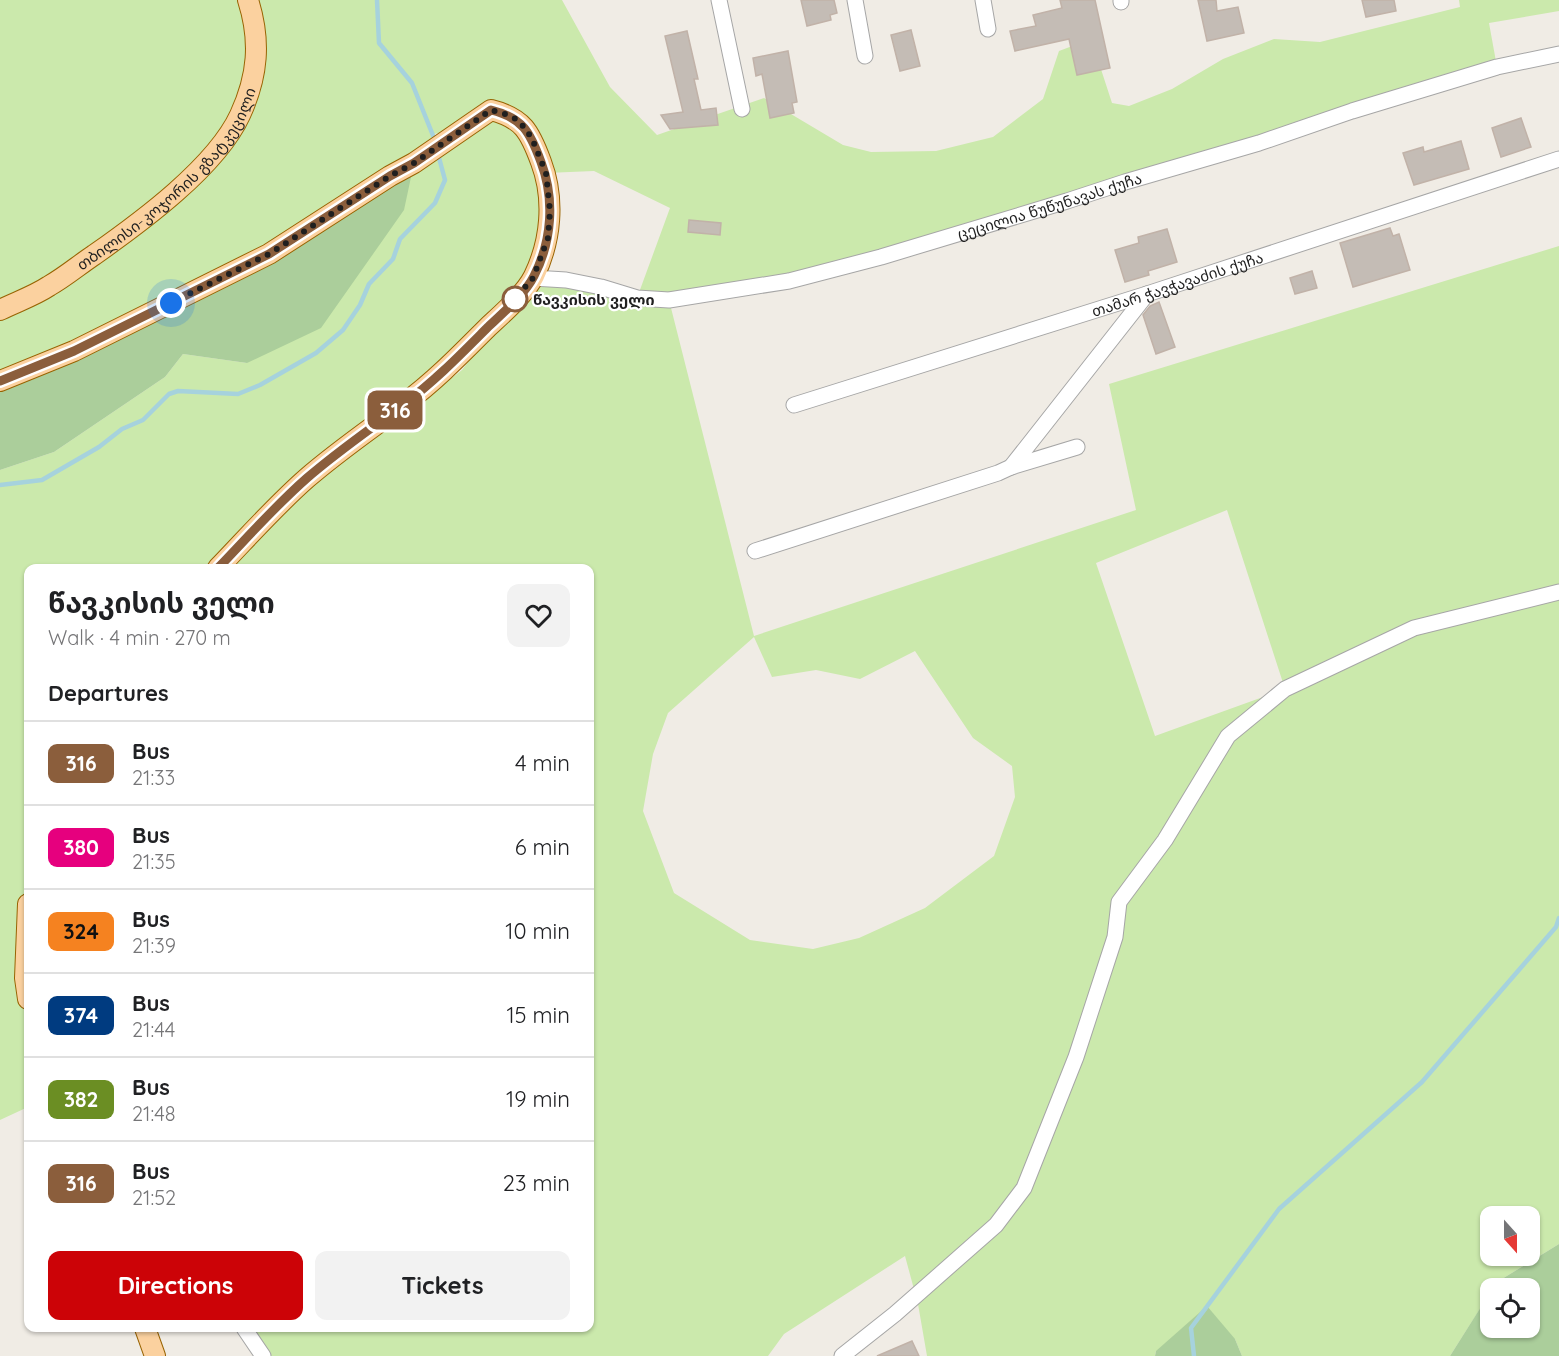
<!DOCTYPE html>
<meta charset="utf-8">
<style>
:root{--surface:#fff;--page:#f2f2f2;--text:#202124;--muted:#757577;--line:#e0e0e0;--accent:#cc0307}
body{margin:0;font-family:Quicksand,"Noto Sans Georgian",sans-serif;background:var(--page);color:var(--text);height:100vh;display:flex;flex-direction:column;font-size:22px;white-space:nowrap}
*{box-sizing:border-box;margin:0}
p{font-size:20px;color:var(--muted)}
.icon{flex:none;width:33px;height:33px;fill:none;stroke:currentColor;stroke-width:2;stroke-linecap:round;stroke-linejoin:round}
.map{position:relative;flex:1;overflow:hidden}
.details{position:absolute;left:24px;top:564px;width:570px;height:768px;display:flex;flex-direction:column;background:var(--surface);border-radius:12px;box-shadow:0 2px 4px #0004}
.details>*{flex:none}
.badge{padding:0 12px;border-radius:9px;font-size:21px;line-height:39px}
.needle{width:39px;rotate:159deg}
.fabs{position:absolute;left:1480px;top:1206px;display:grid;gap:12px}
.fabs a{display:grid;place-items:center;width:60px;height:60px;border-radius:12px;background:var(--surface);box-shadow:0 2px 4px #0004;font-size:30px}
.you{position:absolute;width:30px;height:30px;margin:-15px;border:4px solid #fff;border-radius:50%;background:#1a73e8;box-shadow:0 0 0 9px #1a73e833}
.map>.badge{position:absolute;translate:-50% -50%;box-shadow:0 0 0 3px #fff}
h2{padding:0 24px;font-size:22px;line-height:54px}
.round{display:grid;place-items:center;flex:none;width:63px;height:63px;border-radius:12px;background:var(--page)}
.head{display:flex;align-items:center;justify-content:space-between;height:102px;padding:0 24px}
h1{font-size:28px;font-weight:700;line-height:45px}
.action{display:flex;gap:12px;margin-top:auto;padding:12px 24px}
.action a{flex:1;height:69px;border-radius:12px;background:var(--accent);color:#fff;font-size:24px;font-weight:700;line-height:69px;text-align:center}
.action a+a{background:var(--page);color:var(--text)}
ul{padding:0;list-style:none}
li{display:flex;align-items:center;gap:18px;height:84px;padding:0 24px;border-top:2px solid var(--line)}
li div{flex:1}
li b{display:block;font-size:22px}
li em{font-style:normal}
li .badge{min-width:66px;font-weight:700;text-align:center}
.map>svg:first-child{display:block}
</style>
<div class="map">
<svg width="1559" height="1356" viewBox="0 0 1559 1356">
<rect width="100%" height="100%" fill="#f0ece5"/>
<!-- grass -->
<path fill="#cbe9ac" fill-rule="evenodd" d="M0 0H562L610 87 657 135 764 98 843 145 871 152 936 151 993 137 1043 99 1059 51 1083 42 1097 57 1112 103 1129 106 1172 89 1223 59 1274 39 1320 42 1460 7 1459 0H1559V11L1489 23 1497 67 881 257 669 300 754 636 1136 510 1109 384 1559 246V1244L1497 1282 1450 1356H1242L1235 1339 1156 1351 1155 1356H927L918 1304 905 1256 784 1334 768 1356H263L244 1328H590V568H28V1107L0 1120V470L54 452 165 377 183 354 247 363 310 228 0 381ZM464 128 416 162 434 134ZM594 171 670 208 637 298 534 278 546 173ZM513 303 462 370 320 480 458 356ZM1227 510 1285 689 1155 736 1096 563ZM754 637 772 677 816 670 860 679 915 651 973 738 1012 766 1015 797 994 856 925 908 859 938 813 949 750 940 674 893 643 811 653 754 668 713ZM1491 1216H1530V1256H1491Z"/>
<!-- forest -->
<g fill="#abce9b">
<polygon points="414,163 404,210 321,328 247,363 183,354 165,377 54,452 0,470 0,381 74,351"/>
<polygon points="1559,1244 1559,1356 1450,1356 1491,1291 1491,1328 1530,1328 1530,1288 1493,1288 1497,1282"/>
<polygon points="1207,1306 1235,1339 1242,1356 1155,1356 1156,1351"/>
</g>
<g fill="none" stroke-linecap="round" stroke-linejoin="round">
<!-- stream -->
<g stroke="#a6d2dd" stroke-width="4.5">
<polyline points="377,0 379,43 412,83 436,143"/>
<polyline points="0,485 42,480 99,447 122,429 143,420 169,394 178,391 238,394 260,385 316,353 343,330 360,305 369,284 393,259 400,239 435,203 445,180 438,154"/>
<polyline points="1194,1356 1191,1328 1279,1209 1422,1082 1556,927 1559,918"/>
</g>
</g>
<!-- building -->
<g fill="#c4bcb5" stroke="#c1b2a8" stroke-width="1.5">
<polygon points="801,0 834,0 837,13 830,15 831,20 807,26"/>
<polygon points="1060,0 1095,0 1110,68 1077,75 1069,39 1015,51 1010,31 1036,26 1033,15 1062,8"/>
<polygon points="1198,0 1216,0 1217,11 1238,7 1244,33 1207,41"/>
<polygon points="1362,0 1394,0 1396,11 1366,17"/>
<polygon points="911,30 920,66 900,71 891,35"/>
<polygon points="687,31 698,79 694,79 701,110 716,108 718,125 670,129 661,115 683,112 665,36"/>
<polygon points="788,51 797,102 792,103 794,113 770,118 762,74 756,76 753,58"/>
<polygon points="1521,118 1531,147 1501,157 1492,128"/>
<polygon points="1461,141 1469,169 1414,185 1403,153 1423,147 1424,152"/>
<polygon points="689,220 721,223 720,235 688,232"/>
<polygon points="1390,228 1393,236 1399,234 1410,270 1353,287 1340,243"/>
<polygon points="1167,229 1177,262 1148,271 1149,275 1125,282 1115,250 1139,243 1138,237"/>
<polygon points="1312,271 1317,288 1295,294 1290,278"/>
<polygon points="1159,302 1175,347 1156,354 1143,315 1150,306"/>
<polygon points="912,1341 919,1356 877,1356"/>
</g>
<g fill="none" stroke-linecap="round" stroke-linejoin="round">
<!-- minor casing -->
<g stroke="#a6a6a6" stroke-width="17">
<g id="minor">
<polyline points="719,0 742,109"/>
<polyline points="855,0 865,56"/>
<polyline points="983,0 988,29"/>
<polyline points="1121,0 1121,2"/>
<path id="s1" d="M533 278 566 280 601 287 637 298 669 300 789 281 881 257 1067 201 1125 182 1259 143 1352 111 1497 67 1559 54"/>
<path id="s2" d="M794 405 1147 294 1559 159"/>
<polyline points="1011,467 1077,447"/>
<polyline points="755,551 998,473 1011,467 1147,294"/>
<polyline points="244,1328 263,1356"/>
<polyline points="842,1356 895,1314 996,1225 1024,1188 1076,1057 1115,937 1119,902 1165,840 1228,736 1285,689 1414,628 1559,592"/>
</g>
</g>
<!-- major casing -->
<g stroke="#986302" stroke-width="22">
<g id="major">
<path id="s3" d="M0 310C16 302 34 296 49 286 65 277 79 265 94 255 141 222 216 167 240 115 258 76 261 41 248 0"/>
<path d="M0 381 74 351 269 254 390 176 414 163 491 110C523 118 530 132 541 162 555 199 551 241 534 276 525 294 503 313 488 327 462 353 435 381 405 403 372 428 338 451 307 478 275 506 247 538 218 568"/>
<polyline points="28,904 25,978 28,999"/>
<polyline points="145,1328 155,1356"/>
</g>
</g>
<!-- minor -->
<use href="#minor" stroke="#fff" stroke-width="15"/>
<!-- major -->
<use href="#major" stroke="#fbd19f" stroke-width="20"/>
</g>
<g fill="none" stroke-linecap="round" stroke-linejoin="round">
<!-- line casing -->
<g stroke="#fff" stroke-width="14">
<path id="line" d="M0 381 74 351 269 254 390 176 414 163 491 110C523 118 530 132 541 162 555 199 552 241 534 276 525 294 503 313 488 327 462 353 435 381 405 403 372 428 338 451 307 478 275 506 247 538 218 568"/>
</g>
<!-- line -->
<use href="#line" stroke="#8b5e3c" stroke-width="9"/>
<!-- walk -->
<polyline stroke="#1f1f1f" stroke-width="6" stroke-dasharray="0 10.8" points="171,303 269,254 390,176 414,163 491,110 505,114 516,119 526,129 533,141 546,173 550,211 548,238 533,278 515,299"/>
</g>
<!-- markers -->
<circle fill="#fff" stroke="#8b5e3c" stroke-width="3" cx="515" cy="299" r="12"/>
<g text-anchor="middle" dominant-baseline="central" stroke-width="4.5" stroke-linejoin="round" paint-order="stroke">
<!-- street labels -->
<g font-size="15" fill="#1f1f1f" stroke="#fff">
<text stroke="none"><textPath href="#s3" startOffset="216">თბილისი-კოჯორის გზატკეცილი</textPath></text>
<text stroke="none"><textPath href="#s1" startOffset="531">ცეცილია წუწუნავას ქუჩა</textPath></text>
<text stroke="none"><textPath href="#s2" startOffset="402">თამარ ჭავჭავაძის ქუჩა</textPath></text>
</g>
<!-- stop labels -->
<g font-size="15" font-weight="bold" fill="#1f1f1f" stroke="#fff" text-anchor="start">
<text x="533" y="299">წავკისის ველი</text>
</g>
</g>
</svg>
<div class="fabs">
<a><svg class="needle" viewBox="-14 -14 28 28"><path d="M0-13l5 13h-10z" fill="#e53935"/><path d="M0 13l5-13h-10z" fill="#757577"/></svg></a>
<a><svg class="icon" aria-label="locate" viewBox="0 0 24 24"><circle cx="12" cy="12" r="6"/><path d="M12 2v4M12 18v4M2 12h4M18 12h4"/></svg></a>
</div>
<div class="you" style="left:171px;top:303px"></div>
<b class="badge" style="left:395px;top:410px;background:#8b5e3c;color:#fff">316</b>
<section class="details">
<div class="head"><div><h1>წავკისის ველი</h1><p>Walk · 4 min · 270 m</p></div><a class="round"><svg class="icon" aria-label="heart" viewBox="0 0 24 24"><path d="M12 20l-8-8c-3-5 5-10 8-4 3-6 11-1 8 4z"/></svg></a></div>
<h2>Departures</h2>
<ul>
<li><span class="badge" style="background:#8b5e3c;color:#fff">316</span><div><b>Bus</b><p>21:33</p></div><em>4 min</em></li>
<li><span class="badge" style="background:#e6007e;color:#fff">380</span><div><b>Bus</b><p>21:35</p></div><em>6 min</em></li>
<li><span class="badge" style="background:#f58220;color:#111">324</span><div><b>Bus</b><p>21:39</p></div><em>10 min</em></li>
<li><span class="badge" style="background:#003b80;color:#fff">374</span><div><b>Bus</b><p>21:44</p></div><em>15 min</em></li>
<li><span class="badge" style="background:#6b8e23;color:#fff">382</span><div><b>Bus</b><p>21:48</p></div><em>19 min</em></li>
<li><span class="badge" style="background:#8b5e3c;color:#fff">316</span><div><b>Bus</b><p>21:52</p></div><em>23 min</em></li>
</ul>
<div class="action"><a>Directions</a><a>Tickets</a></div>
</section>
</div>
